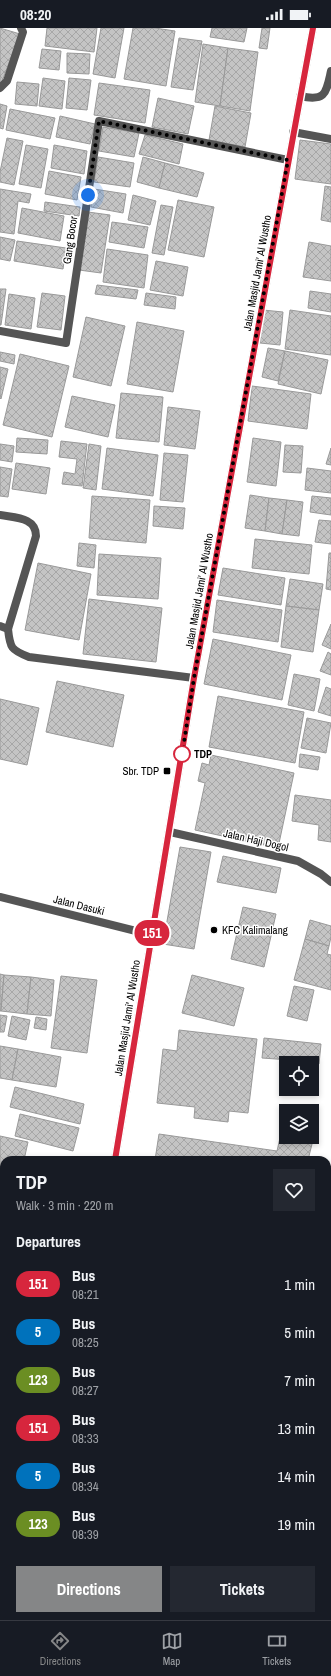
<!DOCTYPE html>
<meta charset="utf-8">
<style>
:root{--surface:#171b24;--page:#242831;--text:#f1f3f6;--muted:#9ea1a6;--line:#363941;--accent:#858687}
body{margin:0;font-family:"Archivo Narrow",sans-serif;background:var(--page);color:var(--text);height:100vh;display:flex;flex-direction:column;font-size:15px;white-space:nowrap}
*{box-sizing:border-box;margin:0}
p{font-size:13px;color:var(--muted)}
.icon{flex:none;width:22px;height:22px;fill:none;stroke:currentColor;stroke-width:2;stroke-linecap:round;stroke-linejoin:round}
.map{position:relative;flex:1;overflow:hidden}
.side{position:absolute;left:0px;top:1128px;width:331px;height:464px;display:flex;flex-direction:column;background:var(--surface);border-radius:12px 12px 0 0;box-shadow:0 2px 6px #0003}
.side>*{flex:none}
.badge{padding:0 8px;border-radius:13px;font-size:14px;line-height:26px}
.controls{position:absolute;left:279px;top:1028px;display:grid;gap:8px}
.controls a{display:grid;place-items:center;width:40px;height:40px;border-radius:0px;background:var(--surface);box-shadow:0 2px 6px #0003;font-size:20px}
.you{position:absolute;width:20px;height:20px;margin:-10px;border:3px solid #fff;border-radius:50%;background:#1a73e8;box-shadow:0 0 0 6px #1a73e833}
.map>.badge{position:absolute;translate:-50% -50%;box-shadow:0 0 0 2px #fff}
h2{padding:0 16px;font-size:15px;line-height:36px}
.round{display:grid;place-items:center;flex:none;width:42px;height:42px;border-radius:0px;background:var(--page)}
.overview{display:flex;align-items:center;justify-content:space-between;height:68px;padding:0 16px}
h1{font-size:19px;font-weight:700;line-height:30px}
.primary-button{display:flex;gap:8px;margin-top:auto;padding:8px 16px}
.primary-button a{flex:1;height:46px;border-radius:0px;background:var(--accent);color:#fff;font-size:16px;font-weight:700;line-height:46px;text-align:center}
.primary-button a+a{background:var(--page);color:var(--text)}
ul{padding:0;list-style:none}
li{display:flex;align-items:center;gap:12px;height:48px;padding:0 16px}
li div{flex:1}
li b{display:block;font-size:15px}
li em{font-style:normal}
li .badge{min-width:44px;font-weight:700;text-align:center}
.status{display:flex;justify-content:space-between;align-items:center;height:28px;padding:0 20px;background:var(--surface);direction:ltr}
.status svg{height:11px;fill:currentColor}
.dock{display:flex;justify-content:space-around;align-items:center;height:56px;border-top:1px solid var(--line);background:var(--surface);font-size:11px;color:var(--muted)}
.dock a{display:grid;justify-items:center;gap:2px}
.dock .current{color:var(--accent)}
.map>svg:first-child{display:block}
</style>
<div class="status"><b>08:20</b><svg viewBox="0 0 49 12"><path d="M0 12V9h3v3zM5 12V6h3v6zM10 12V3h3v9zM15 12V0h3v12zM26 1h20v11H26zM47 4h2v5h-2z"/></svg></div>
<div class="map">
<svg width="331" height="1592" viewBox="0 0 331 1592">
<defs>
<pattern id="building-cross-hatch" width="8" height="8" patternUnits="userSpaceOnUse"><rect width="8" height="8" fill="#c4c4c4"/><path d="M0 0l8 8M0 8l8-8" fill="none" stroke="#a7a7a7"/></pattern>
</defs>
<rect width="100%" height="100%" fill="#fff"/>
<!-- building -->
<g fill="url(#building-cross-hatch)" stroke="#999">
<polygon points="0,0 20,6 1,56 0,56"/>
<polygon points="47,0 97,0 94,24 45,18"/>
<polygon points="101,0 124,0 115,50 93,46"/>
<polygon points="133,0 155,0 175,3 166,58 124,51"/>
<polygon points="212,0 247,0 244,14 210,9"/>
<polygon points="262,0 270,0 267,21 259,20"/>
<polygon points="179,10 202,13 193,62 171,59"/>
<polygon points="203,16 228,20 220,78 195,74"/>
<polygon points="228,20 258,24 250,83 220,78"/>
<polygon points="42,21 61,23 59,42 39,40"/>
<polygon points="67,25 90,26 89,46 67,45"/>
<polygon points="43,50 65,53 62,81 39,78"/>
<polygon points="69,50 91,52 87,82 66,80"/>
<polygon points="17,54 39,56 37,78 15,76"/>
<polygon points="99,55 150,62 145,95 94,87"/>
<polygon points="158,70 194,78 188,106 152,99"/>
<polygon points="0,76 7,78 3,101 0,100"/>
<polygon points="215,78 251,85 245,119 209,112"/>
<polygon points="10,81 55,90 50,111 6,102"/>
<polygon points="60,88 95,96 90,116 56,109"/>
<polygon points="103,99 139,105 134,129 99,123"/>
<polygon points="145,107 183,116 179,136 139,126"/>
<polygon points="7,110 23,113 14,157 0,154 0,144"/>
<polygon points="300,112 331,116 331,156 295,151"/>
<polygon points="26,117 48,121 41,160 19,156"/>
<polygon points="54,117 87,123 84,146 51,140"/>
<polygon points="98,129 134,135 130,159 94,154"/>
<polygon points="143,129 165,135 159,160 137,154"/>
<polygon points="165,135 204,145 197,169 159,160"/>
<polygon points="49,143 81,149 77,172 45,166"/>
<polygon points="325,158 331,159 331,194 321,192"/>
<polygon points="0,161 31,166 29,175 18,173 14,206 0,204"/>
<polygon points="94,161 126,166 123,185 91,179"/>
<polygon points="133,167 156,173 150,197 128,192"/>
<polygon points="178,172 214,179 204,229 168,222"/>
<polygon points="45,174 80,179 79,188 44,183"/>
<polygon points="161,177 173,179 164,227 152,225"/>
<polygon points="22,180 64,188 60,213 18,205"/>
<polygon points="88,184 110,187 101,245 79,242"/>
<polygon points="112,194 148,199 144,220 109,214"/>
<polygon points="0,209 15,212 10,233 0,231"/>
<polygon points="17,213 66,220 63,241 14,233"/>
<polygon points="309,214 331,218 331,253 303,249"/>
<polygon points="107,221 148,227 144,260 103,254"/>
<polygon points="156,233 188,239 183,268 150,262"/>
<polygon points="97,257 138,262 136,271 95,266"/>
<polygon points="0,261 6,261 1,297 0,297"/>
<polygon points="310,263 331,266 331,284 308,280"/>
<polygon points="42,265 65,268 61,302 37,299"/>
<polygon points="146,265 176,269 175,281 144,277"/>
<polygon points="9,266 35,270 31,301 5,297"/>
<polygon points="263,282 283,284 280,317 260,315"/>
<polygon points="290,282 331,288 331,327 285,321"/>
<polygon points="86,289 125,298 111,358 73,349"/>
<polygon points="137,294 184,303 173,364 127,356"/>
<polygon points="268,320 285,323 278,353 262,349"/>
<polygon points="285,323 328,332 321,366 278,356"/>
<polygon points="0,324 15,327 14,336 0,333"/>
<polygon points="20,326 69,338 52,409 3,397"/>
<polygon points="0,339 8,341 1,371 0,370"/>
<polygon points="252,358 311,366 307,401 248,393"/>
<polygon points="121,365 163,369 159,414 116,410"/>
<polygon points="72,368 115,377 108,409 65,399"/>
<polygon points="168,379 200,383 195,421 164,417"/>
<polygon points="17,410 48,412 47,426 16,424"/>
<polygon points="253,410 281,414 276,458 247,454"/>
<polygon points="61,413 87,416 82,458 62,456 64,444 75,446 77,431 59,429"/>
<polygon points="0,416 14,418 12,434 0,432"/>
<polygon points="89,416 101,418 96,462 83,460"/>
<polygon points="285,417 303,418 301,445 283,444"/>
<polygon points="107,420 158,427 153,468 102,461"/>
<polygon points="331,420 331,437 326,436"/>
<polygon points="164,425 188,427 183,474 160,472"/>
<polygon points="16,435 50,440 46,466 12,461"/>
<polygon points="0,439 12,441 8,469 0,468"/>
<polygon points="307,440 331,443 331,465 305,462"/>
<polygon points="250,467 269,470 265,503 245,500"/>
<polygon points="92,468 150,472 146,515 89,510"/>
<polygon points="312,468 331,470 331,487 310,484"/>
<polygon points="269,470 287,472 282,506 265,503"/>
<polygon points="287,472 303,474 299,508 282,506"/>
<polygon points="154,478 185,480 183,501 153,498"/>
<polygon points="319,492 331,493 331,516 315,514"/>
<polygon points="255,511 312,517 309,546 252,540"/>
<polygon points="79,515 96,517 94,540 77,538"/>
<polygon points="329,525 331,525 331,562 326,561"/>
<polygon points="99,526 161,530 158,571 97,567"/>
<polygon points="38,535 91,546 79,612 25,602"/>
<polygon points="223,540 285,550 281,577 218,567"/>
<polygon points="290,551 323,556 319,582 286,578"/>
<polygon points="89,571 162,580 156,634 83,626"/>
<polygon points="217,572 282,582 278,614 213,604"/>
<polygon points="286,578 319,582 313,624 281,619"/>
<polygon points="331,596 331,621 322,617"/>
<polygon points="213,611 291,627 282,672 204,656"/>
<polygon points="328,624 331,626 331,647 320,643"/>
<polygon points="294,646 320,651 314,683 288,677"/>
<polygon points="57,653 124,667 113,719 46,704"/>
<polygon points="326,659 331,661 331,688 318,684"/>
<polygon points="218,668 304,684 295,735 209,719"/>
<polygon points="0,671 39,680 27,737 0,731"/>
<polygon points="307,690 331,695 326,725 301,720"/>
<polygon points="300,726 320,729 318,742 299,739"/>
<polygon points="211,727 294,745 278,820 195,802 205,755 198,753 202,735 209,737"/>
<polygon points="295,767 331,772 331,814 318,812 319,797 292,793"/>
<polygon points="180,819 211,824 194,921 163,916"/>
<polygon points="223,828 281,840 276,865 217,854"/>
<polygon points="243,879 276,886 264,939 231,931"/>
<polygon points="310,892 331,898 331,909 329,918 305,911"/>
<polygon points="305,911 329,918 327,926 331,927 331,962 294,952"/>
<polygon points="0,946 4,947 1,983 0,983"/>
<polygon points="4,947 31,949 27,986 1,983"/>
<polygon points="192,947 244,960 234,998 182,985"/>
<polygon points="61,948 97,952 87,1025 51,1020"/>
<polygon points="31,949 54,952 51,988 27,986"/>
<polygon points="294,958 314,962 307,993 287,988"/>
<polygon points="0,987 7,988 4,1004 0,1004"/>
<polygon points="12,988 30,992 26,1012 8,1008"/>
<polygon points="36,989 47,991 46,1002 34,1000"/>
<polygon points="179,1002 257,1011 248,1085 229,1083 228,1094 194,1090 195,1079 157,1075 163,1021 177,1023"/>
<polygon points="264,1010 321,1016 319,1036 312,1041 312,1035 292,1035 290,1032 262,1030"/>
<polygon points="0,1018 18,1021 12,1052 0,1050"/>
<polygon points="18,1021 61,1029 56,1059 12,1052"/>
<polygon points="15,1059 84,1076 80,1096 10,1079"/>
<polygon points="20,1086 79,1100 73,1123 15,1108"/>
<polygon points="282,1101 286,1101 286,1109 314,1108 308,1132 155,1132 159,1106 277,1123"/>
<polygon points="0,1108 28,1114 24,1132 4,1132 4,1148 0,1147"/>
<polygon points="327,1145 331,1146 331,1191 327,1190"/>
<polygon points="0,1176 4,1177 4,1209 0,1208"/>
<polygon points="0,1236 4,1237 4,1273 0,1272"/>
<polygon points="327,1239 331,1240 331,1265 327,1264"/>
<polygon points="0,1279 4,1280 4,1303 0,1302"/>
<polygon points="327,1296 331,1297 331,1356 327,1356"/>
<polygon points="330,1416 331,1416 331,1478 327,1478 327,1448"/>
<rect x="327" y="1504" width="4" height="41"/>
<polygon points="0,1572 4,1573 4,1588 7,1588 6,1592 0,1592"/>
</g>
<g fill="none" stroke-linecap="round" stroke-linejoin="round">
<!-- service -->
<g stroke="#555" stroke-width="8">
<polyline points="0,60 7,53 23,4 21,0"/>
<path d="M300 68C326 74 326 65 331 43"/>
</g>
<!-- minor -->
<g stroke="#555" stroke-width="8">
<polyline points="293,104 331,111"/>
<polyline points="0,303 66,315 99,93 288,132"/>
<path d="M0 487C15 490 36 489 36 508L8 601C10 620 11 622 29 629L194 650"/>
<polyline points="0,598 8,601"/>
<polyline points="0,869 152,907"/>
<polyline points="0,1220 4,1221"/>
<polyline points="327,1274 331,1274"/>
<polyline points="0,1489 4,1490"/>
<polyline points="327,1582 331,1583"/>
<polyline points="162,1588 165,1592"/>
</g>
<!-- tertiary -->
<g stroke="#555" stroke-width="8">
<polyline points="170,804 298,833 321,846 331,854"/>
<polyline points="115,1132 194,650 313,0"/>
<polyline points="39,1592 40,1588"/>
</g>
</g>
<g fill="none" stroke-linecap="round" stroke-linejoin="round">
<!-- line casing -->
<g stroke="#fff" stroke-width="9">
<polyline id="line" points="115,1132 194,650 313,0"/>
</g>
<!-- line -->
<use href="#line" stroke="#d7263d" stroke-width="6"/>
<!-- walk -->
<polyline stroke="#000" stroke-width="4" stroke-dasharray="0 7.2" points="88,167 99,93 288,132 194,650 182,727 182,726"/>
</g>
<!-- markers -->
<circle fill="#fff" stroke="#d7263d" stroke-width="2" cx="182" cy="726" r="8"/>
<g fill="#000" stroke="#fff" stroke-width="1.5">
<rect x="163" y="739" width="8" height="8" rx="2"/>
<circle cx="214" cy="902" r="4"/>
</g>
<g text-anchor="middle" dominant-baseline="central" stroke-width="3" stroke-linejoin="round" paint-order="stroke">
<!-- street labels -->
<g font-size="11" fill="#000" stroke="#fff">
<text transform="translate(70 212) rotate(-82)">Gang Bocor</text>
<text transform="translate(257 245) rotate(-80)">Jalan Masjid Jami' Al Wustho</text>
<text transform="translate(199 563) rotate(-80)">Jalan Masjid Jami' Al Wustho</text>
<text transform="translate(256 812) rotate(13)">Jalan Haji Dogol</text>
<text transform="translate(79 877) rotate(14)">Jalan Dasuki</text>
<text transform="translate(127 990) rotate(-81)">Jalan Masjid Jami' Al Wustho</text>
</g>
<!-- stop labels -->
<g font-size="11" font-weight="bold" fill="#000" stroke="#fff" text-anchor="start">
<text x="194" y="726">TDP</text>
</g>
<!-- poi labels -->
<g font-size="11" fill="#000" stroke="#fff" text-anchor="end">
<text x="159" y="743">Sbr. TDP</text>
<text x="222" y="902" text-anchor="start">KFC Kalimalang</text>
</g>
</g>
</svg>
<div class="controls">
<a><svg class="icon" aria-label="locate" viewBox="0 0 24 24"><circle cx="12" cy="12" r="6"/><path d="M12 2v4M12 18v4M2 12h4M18 12h4"/></svg></a>
<a><svg class="icon" aria-label="layers" viewBox="0 0 24 24"><path d="M12 4l9 5-9 5-9-5zM3 14l9 5 9-5"/></svg></a>
</div>
<div class="you" style="left:88px;top:167px"></div>
<b class="badge" style="left:152px;top:905px;background:#d7263d;color:#fff">151</b>
<section class="side">
<div class="overview"><div><h1>TDP</h1><p>Walk · 3 min · 220 m</p></div><a class="round"><svg class="icon" aria-label="heart" viewBox="0 0 24 24"><path d="M12 20l-8-8c-3-5 5-10 8-4 3-6 11-1 8 4z"/></svg></a></div>
<h2>Departures</h2>
<ul>
<li><span class="badge" style="background:#d7263d;color:#fff">151</span><div><b>Bus</b><p>08:21</p></div><em>1 min</em></li>
<li><span class="badge" style="background:#0072bc;color:#fff">5</span><div><b>Bus</b><p>08:25</p></div><em>5 min</em></li>
<li><span class="badge" style="background:#6b8e23;color:#fff">123</span><div><b>Bus</b><p>08:27</p></div><em>7 min</em></li>
<li><span class="badge" style="background:#d7263d;color:#fff">151</span><div><b>Bus</b><p>08:33</p></div><em>13 min</em></li>
<li><span class="badge" style="background:#0072bc;color:#fff">5</span><div><b>Bus</b><p>08:34</p></div><em>14 min</em></li>
<li><span class="badge" style="background:#6b8e23;color:#fff">123</span><div><b>Bus</b><p>08:39</p></div><em>19 min</em></li>
</ul>
<div class="primary-button"><a>Directions</a><a>Tickets</a></div>
</section>
</div>
<nav class="dock">
<a class="current"><svg class="icon" aria-label="directions" viewBox="0 0 24 24"><path d="M12 3l9 9-9 9-9-9zM9 14v-3h6M13 9l2 2-2 2"/></svg>Directions</a>
<a><svg class="icon" aria-label="map" viewBox="0 0 24 24"><path d="M3 6l6-2 6 2 6-2v14l-6 2-6-2-6 2zM9 4v14M15 6v14"/></svg>Map</a>
<a><svg class="icon" aria-label="tickets" viewBox="0 0 24 24"><path d="M3 7h18v10H3zM15 7v10"/></svg>Tickets</a>
</nav>
